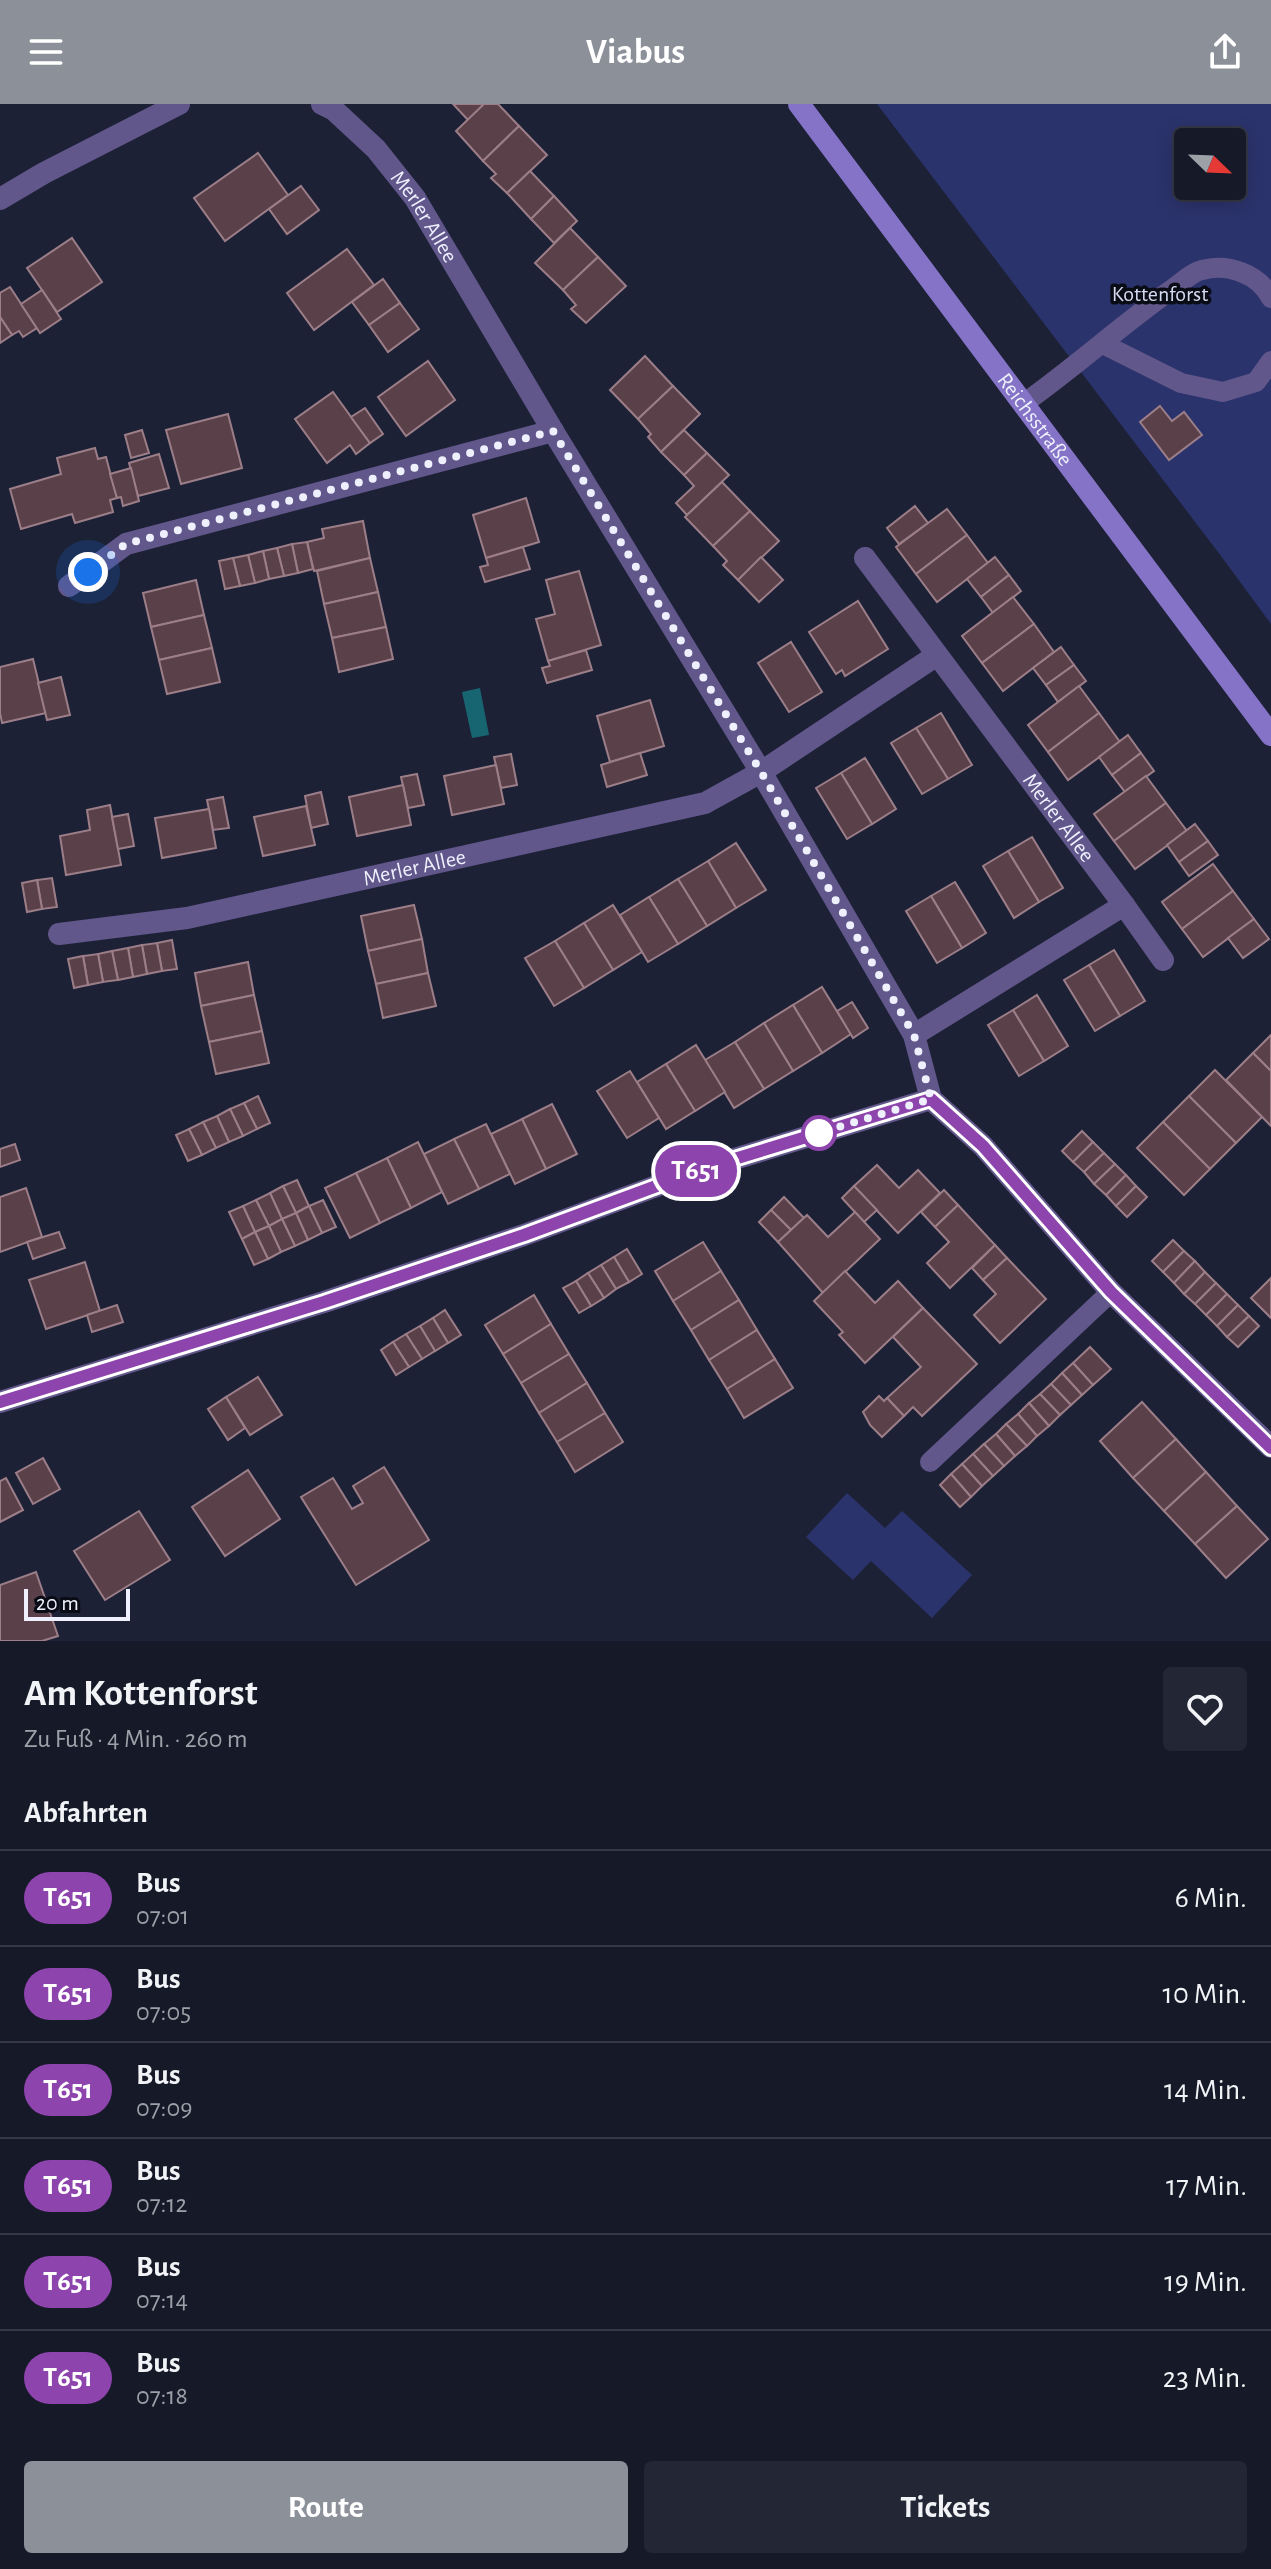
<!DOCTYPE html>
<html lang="de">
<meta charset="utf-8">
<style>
:root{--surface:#161928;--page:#232634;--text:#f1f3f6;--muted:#9ea0a8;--line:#353845;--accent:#8c9099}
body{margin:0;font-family:"Alegreya Sans",sans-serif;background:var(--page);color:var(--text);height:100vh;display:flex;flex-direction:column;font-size:30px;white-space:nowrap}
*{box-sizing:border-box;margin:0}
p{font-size:26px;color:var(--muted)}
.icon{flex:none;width:44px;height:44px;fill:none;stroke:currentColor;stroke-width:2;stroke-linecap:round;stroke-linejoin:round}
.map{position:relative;height:1537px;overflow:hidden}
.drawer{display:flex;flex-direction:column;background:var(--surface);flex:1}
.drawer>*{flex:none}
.badge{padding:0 16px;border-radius:26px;font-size:28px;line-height:52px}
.needle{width:52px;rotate:113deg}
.controls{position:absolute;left:1174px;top:24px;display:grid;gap:16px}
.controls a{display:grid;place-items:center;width:72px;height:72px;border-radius:8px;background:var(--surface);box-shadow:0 4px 20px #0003,0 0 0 2px var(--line);font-size:40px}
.scale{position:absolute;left:24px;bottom:20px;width:106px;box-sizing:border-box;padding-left:8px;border:4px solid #eef1fd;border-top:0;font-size:22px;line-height:28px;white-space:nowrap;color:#eef1fd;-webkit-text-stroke:6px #090c14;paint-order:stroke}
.you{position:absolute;width:40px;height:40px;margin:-20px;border:6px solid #fff;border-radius:50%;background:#1a73e8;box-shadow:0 0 0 12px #1a73e833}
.map>.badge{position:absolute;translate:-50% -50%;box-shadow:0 0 0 4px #fff}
h2{padding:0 24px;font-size:30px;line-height:72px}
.round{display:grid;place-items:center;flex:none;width:84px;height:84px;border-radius:8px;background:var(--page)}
.head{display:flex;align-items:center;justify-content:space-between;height:136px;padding:0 24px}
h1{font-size:38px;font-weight:700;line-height:60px}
.action{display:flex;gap:16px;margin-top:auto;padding:16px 24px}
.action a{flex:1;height:92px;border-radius:8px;background:var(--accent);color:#fff;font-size:32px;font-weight:700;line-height:92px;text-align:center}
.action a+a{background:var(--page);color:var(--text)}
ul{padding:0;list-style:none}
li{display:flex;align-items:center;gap:24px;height:96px;padding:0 24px;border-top:2px solid var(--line)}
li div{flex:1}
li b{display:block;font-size:30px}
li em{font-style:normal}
li .badge{min-width:88px;font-weight:700;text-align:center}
header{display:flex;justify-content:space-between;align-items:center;height:104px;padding:0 24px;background:var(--accent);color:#fff;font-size:36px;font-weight:700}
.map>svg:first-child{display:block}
</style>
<header><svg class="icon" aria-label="menu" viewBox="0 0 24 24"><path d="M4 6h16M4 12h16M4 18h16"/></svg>Viabus<svg class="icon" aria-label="share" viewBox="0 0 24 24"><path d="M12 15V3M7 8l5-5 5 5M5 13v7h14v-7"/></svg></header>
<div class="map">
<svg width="1271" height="1537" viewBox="0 0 1271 1537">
<rect width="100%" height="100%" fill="#1d2136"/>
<!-- green -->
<g fill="#2b336c" fill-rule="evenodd">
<path d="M877 0H1271V520L1221 452ZM1188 38H1232V82H1188Z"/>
<polygon points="847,1389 885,1424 902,1407 972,1471 932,1514 871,1457 853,1476 806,1433"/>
</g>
<!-- water -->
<polygon fill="#186572" points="480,584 489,631 472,634 462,588"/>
<!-- building -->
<g fill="#5a4049" stroke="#9c7e88" stroke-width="2">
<polygon points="453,0 484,0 468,16"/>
<polygon points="484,0 498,0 519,22 483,57 456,27"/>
<polygon points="519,22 547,51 507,89 491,74 496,70 483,57"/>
<polygon points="258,49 288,91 225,137 194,94"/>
<polygon points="530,67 554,92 531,115 507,89"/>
<polygon points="301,82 319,106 287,130 269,105"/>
<polygon points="554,92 577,117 554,139 531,115"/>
<polygon points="570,124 598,153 563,186 535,159"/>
<polygon points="72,134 102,178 57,208 27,164"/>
<polygon points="347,145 374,181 314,226 287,189"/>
<polygon points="598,153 626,182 586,219 571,205 576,201 563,186"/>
<polygon points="383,175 400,199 369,221 352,198"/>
<polygon points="10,183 37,224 23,233 19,227 12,231 0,213 0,189"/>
<polygon points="42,186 61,215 40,229 21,200"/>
<polygon points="400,199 419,225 388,248 369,221"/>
<polygon points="0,213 12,231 0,239"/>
<polygon points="645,252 673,282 638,315 610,286"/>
<polygon points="428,257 455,296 406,332 378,293"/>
<polygon points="673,282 700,310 661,348 648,333 651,330 638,315"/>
<polygon points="333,288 370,339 356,350 350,341 327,359 295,315"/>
<polygon points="1160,302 1172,317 1184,308 1202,331 1169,356 1140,318"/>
<polygon points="365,304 383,330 370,339 351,313"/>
<polygon points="228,310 242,364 181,380 166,326"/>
<polygon points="142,326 149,349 131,354 125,331"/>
<polygon points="684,326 707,349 684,371 661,348"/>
<polygon points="95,344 98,355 106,353 117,394 110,396 113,408 75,419 72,410 21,425 10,385 61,370 57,354"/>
<polygon points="707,349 729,371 687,411 676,399 694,382 684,371"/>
<polygon points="159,350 169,384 138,392 129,359"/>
<polygon points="131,364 139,397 123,402 121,393 117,394 110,370"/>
<polygon points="722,378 750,407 713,442 685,413"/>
<polygon points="526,394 539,438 486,454 473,411"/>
<polygon points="915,402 928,419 899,440 887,424"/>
<polygon points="947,405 967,431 916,470 896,443"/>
<polygon points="750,407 779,437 738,476 723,461 727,457 713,442"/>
<polygon points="363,417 370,454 314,467 307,438 324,434 322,425"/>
<polygon points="967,431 988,459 937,498 916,470"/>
<polygon points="307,438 313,465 298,469 292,440"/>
<polygon points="292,440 298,469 284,472 277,444"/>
<polygon points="523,443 530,465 485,478 480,463 488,461 486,454"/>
<polygon points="277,444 284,472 269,475 263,447"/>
<polygon points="263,447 269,475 255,479 248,451"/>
<polygon points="248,451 255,479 240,482 233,454"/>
<polygon points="761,453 783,476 759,498 738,476"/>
<polygon points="995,453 1009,471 981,493 967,475"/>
<polygon points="233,454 240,482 225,485 219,457"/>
<polygon points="370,454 378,488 324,500 317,467"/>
<polygon points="579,467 601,541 548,557 536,515 555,510 546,476"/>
<polygon points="1009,471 1021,487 993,509 981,493"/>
<polygon points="196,476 204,511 151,523 143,489"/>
<polygon points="378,488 386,523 332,534 324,500"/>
<polygon points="1013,493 1034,520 982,559 962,532"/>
<polygon points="858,497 888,545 845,572 842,566 836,570 809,528"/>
<polygon points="204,511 212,544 159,556 151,523"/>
<polygon points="1034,520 1054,548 1003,587 982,559"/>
<polygon points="386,523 393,555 339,568 332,534"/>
<polygon points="791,538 822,588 789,608 758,559"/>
<polygon points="1061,543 1074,561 1046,581 1033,564"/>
<polygon points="212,544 220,578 167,590 159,556"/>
<polygon points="586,546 592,566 547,579 542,564 550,562 548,557"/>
<polygon points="33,555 46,609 2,619 0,609 0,563"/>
<polygon points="1074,561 1086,577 1058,598 1046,581"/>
<polygon points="61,573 70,611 47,616 38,579"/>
<polygon points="1079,582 1099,609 1048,648 1028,621"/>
<polygon points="650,596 664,642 610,658 597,612"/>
<polygon points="941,609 972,661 948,675 916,624"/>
<polygon points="1099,609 1120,638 1068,676 1048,648"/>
<polygon points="916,624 948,675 922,690 891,639"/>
<polygon points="1128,631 1141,649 1112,671 1099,653"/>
<polygon points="640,649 647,671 607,683 601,661"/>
<polygon points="1141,649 1154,667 1125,688 1112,671"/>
<polygon points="511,650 517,681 501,684 494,653"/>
<polygon points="865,654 896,705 872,720 841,669"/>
<polygon points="496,661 504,700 452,711 444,672"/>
<polygon points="841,669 872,720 847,735 816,684"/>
<polygon points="417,670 424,701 408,704 401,673"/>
<polygon points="1146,672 1166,699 1114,737 1094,710"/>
<polygon points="403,681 411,721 357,732 349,693"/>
<polygon points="321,688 328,720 311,724 305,692"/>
<polygon points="223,693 229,724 213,726 207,696"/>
<polygon points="1166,699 1187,727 1135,765 1114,737"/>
<polygon points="110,701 121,761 66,771 60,732 90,726 87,706"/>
<polygon points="306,702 315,741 263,752 254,713"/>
<polygon points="209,705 216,744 162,754 155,714"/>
<polygon points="128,710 134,742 118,745 112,713"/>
<polygon points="1195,720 1208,737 1179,758 1167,741"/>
<polygon points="1032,733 1063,784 1039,798 1008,747"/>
<polygon points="1208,737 1218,751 1189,772 1179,758"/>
<polygon points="736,739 766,786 736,804 708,757"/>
<polygon points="1008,747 1039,798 1014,814 983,762"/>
<polygon points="708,757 736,804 707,822 678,775"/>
<polygon points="1213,760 1233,787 1182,825 1162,798"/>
<polygon points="52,774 57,803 42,805 37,776"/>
<polygon points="678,775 707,822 678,840 649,793"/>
<polygon points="37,776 42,805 27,808 22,779"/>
<polygon points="955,778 986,829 962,844 931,792"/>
<polygon points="1233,787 1254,815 1203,853 1182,825"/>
<polygon points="931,792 962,844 937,859 906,807"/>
<polygon points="649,793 678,840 648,858 620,811"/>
<polygon points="414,801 422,835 368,847 361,812"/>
<polygon points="613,801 642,848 613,866 584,819"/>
<polygon points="1254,815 1269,835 1243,854 1228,834"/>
<polygon points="584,819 613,866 584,884 555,837"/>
<polygon points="422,835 428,869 376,880 368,847"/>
<polygon points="172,836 177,865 162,867 157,839"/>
<polygon points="555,837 584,884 554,902 525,854"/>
<polygon points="157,839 162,867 147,870 142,841"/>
<polygon points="142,841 147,870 133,873 128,844"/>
<polygon points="128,844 133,873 118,876 112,847"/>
<polygon points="1114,846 1145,897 1120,912 1089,861"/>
<polygon points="112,847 118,876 103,878 98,850"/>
<polygon points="98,850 103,878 88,881 83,852"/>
<polygon points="83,852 88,881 74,884 68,855"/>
<polygon points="248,858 254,891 201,902 195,869"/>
<polygon points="1089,861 1120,912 1095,927 1064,876"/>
<polygon points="428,869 436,902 383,914 376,880"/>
<polygon points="822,883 851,930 822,949 793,901"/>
<polygon points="254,891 262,927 209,938 201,902"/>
<polygon points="1037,891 1068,942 1044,957 1013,906"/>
<polygon points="852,898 868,924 853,934 837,907"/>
<polygon points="793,901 822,949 793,967 764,919"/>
<polygon points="1013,906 1044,957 1019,972 988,921"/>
<polygon points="764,919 793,967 764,985 735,938"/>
<polygon points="262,927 269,959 216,970 209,938"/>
<polygon points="1271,931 1271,967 1253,949"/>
<polygon points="735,938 764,985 734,1004 705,956"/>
<polygon points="696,941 725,988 695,1007 666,960"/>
<polygon points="1253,949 1271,967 1271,1022 1226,976"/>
<polygon points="666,960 695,1007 666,1025 637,978"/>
<polygon points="1215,966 1262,1013 1236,1039 1189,992"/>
<polygon points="630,967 659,1014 627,1034 597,987"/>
<polygon points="258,992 270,1019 257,1025 244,999"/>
<polygon points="1189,992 1236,1039 1210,1065 1163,1018"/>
<polygon points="244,999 257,1025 243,1032 230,1005"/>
<polygon points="552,1000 577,1050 546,1065 522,1015"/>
<polygon points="230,1005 243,1032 229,1038 217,1012"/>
<polygon points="217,1012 229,1038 216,1044 203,1018"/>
<polygon points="522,1015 546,1065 515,1080 491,1030"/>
<polygon points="203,1018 216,1044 202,1051 189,1025"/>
<polygon points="1163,1018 1210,1065 1184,1091 1137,1044"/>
<polygon points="486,1020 510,1070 479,1085 454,1035"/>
<polygon points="189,1025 202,1051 188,1057 176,1031"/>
<polygon points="1082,1027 1093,1038 1073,1058 1062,1047"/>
<polygon points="454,1035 479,1085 448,1100 424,1050"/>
<polygon points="418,1038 442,1088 411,1104 387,1054"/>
<polygon points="1093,1038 1104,1049 1084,1068 1073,1058"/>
<polygon points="15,1040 20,1056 0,1063 0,1045"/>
<polygon points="1104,1049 1115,1060 1094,1080 1084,1068"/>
<polygon points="387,1054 411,1104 380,1119 356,1069"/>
<polygon points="1115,1060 1126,1071 1106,1091 1094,1080"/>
<polygon points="877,1061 899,1084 918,1066 940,1089 898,1129 854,1082"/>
<polygon points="356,1069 380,1119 350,1134 325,1084"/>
<polygon points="1126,1071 1136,1082 1116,1102 1106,1091"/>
<polygon points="297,1076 309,1102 296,1109 283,1082"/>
<polygon points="283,1082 296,1109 282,1115 270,1089"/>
<polygon points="854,1082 877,1106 864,1118 842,1094"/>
<polygon points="1136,1082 1147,1093 1127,1113 1116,1102"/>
<polygon points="26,1084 42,1133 0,1148 0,1093"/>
<polygon points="944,1086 958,1101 935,1123 921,1108"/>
<polygon points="270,1089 282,1115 269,1122 256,1096"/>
<polygon points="784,1093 804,1114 791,1126 771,1106"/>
<polygon points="256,1096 269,1122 255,1128 243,1102"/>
<polygon points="323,1096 336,1123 322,1129 309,1102"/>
<polygon points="958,1101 995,1141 950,1184 927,1159 949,1138 935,1123"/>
<polygon points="243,1102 255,1128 242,1135 229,1108"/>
<polygon points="309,1102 322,1129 308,1136 296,1109"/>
<polygon points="771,1106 791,1126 778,1138 759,1118"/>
<polygon points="855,1108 880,1135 823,1189 778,1138 807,1111 828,1133"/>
<polygon points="296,1109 308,1136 295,1142 282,1115"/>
<polygon points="282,1115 295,1142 281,1148 269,1122"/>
<polygon points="269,1122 281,1148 268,1155 255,1128"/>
<polygon points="59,1128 65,1144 33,1155 27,1138"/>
<polygon points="255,1128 268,1155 254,1161 242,1135"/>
<polygon points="1173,1136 1184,1147 1163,1168 1152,1157"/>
<polygon points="703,1138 721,1167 673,1197 655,1167"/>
<polygon points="995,1141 1007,1154 983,1176 972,1164"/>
<polygon points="627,1145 642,1170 629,1178 614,1153"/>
<polygon points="1184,1147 1195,1157 1174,1179 1163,1168"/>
<polygon points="614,1153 629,1178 616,1185 601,1161"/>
<polygon points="1007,1154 1046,1195 1000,1239 974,1211 996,1190 983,1176"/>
<polygon points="1195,1157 1205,1168 1184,1190 1174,1179"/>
<polygon points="85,1158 100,1207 46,1225 29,1176"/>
<polygon points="601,1161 616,1185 604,1194 588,1169"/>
<polygon points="721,1167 739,1196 691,1226 673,1197"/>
<polygon points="845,1167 875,1199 898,1177 923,1204 865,1259 839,1231 843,1228 814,1197"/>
<polygon points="1205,1168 1216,1179 1195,1200 1184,1190"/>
<polygon points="588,1169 604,1194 591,1202 576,1177"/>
<polygon points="1271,1174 1271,1214 1251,1194"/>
<polygon points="576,1177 591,1202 579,1209 563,1184"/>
<polygon points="1216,1179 1227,1190 1206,1211 1195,1200"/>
<polygon points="1227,1190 1238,1201 1217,1222 1206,1211"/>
<polygon points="534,1191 551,1220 503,1250 485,1221"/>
<polygon points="739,1196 757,1226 709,1256 691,1226"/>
<polygon points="117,1201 123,1218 92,1228 87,1211"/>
<polygon points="1238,1201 1249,1212 1227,1233 1217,1222"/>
<polygon points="923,1204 977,1260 922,1312 913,1303 904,1312 887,1294 921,1263 893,1233"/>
<polygon points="445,1206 461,1231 448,1239 433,1214"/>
<polygon points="1249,1212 1259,1222 1238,1243 1227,1233"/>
<polygon points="433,1214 448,1239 435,1247 420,1222"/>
<polygon points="551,1220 569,1250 521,1279 503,1250"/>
<polygon points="420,1222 435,1247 422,1255 406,1230"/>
<polygon points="757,1226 775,1255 727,1285 709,1256"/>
<polygon points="406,1230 422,1255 409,1263 393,1238"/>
<polygon points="393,1238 409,1263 396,1271 381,1246"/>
<polygon points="1090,1243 1111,1265 1093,1281 1073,1259"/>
<polygon points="569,1250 587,1279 539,1309 521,1279"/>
<polygon points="775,1255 793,1284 744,1314 727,1285"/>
<polygon points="1073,1259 1093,1281 1082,1291 1062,1269"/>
<polygon points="1062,1269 1082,1291 1071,1301 1051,1280"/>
<polygon points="258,1273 282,1311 250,1331 226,1293"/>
<polygon points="587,1279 605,1309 557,1338 539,1309"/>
<polygon points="1051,1280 1071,1301 1060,1311 1040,1290"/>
<polygon points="1040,1290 1060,1311 1049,1322 1029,1299"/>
<polygon points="879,1292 884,1297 887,1294 904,1312 882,1333 870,1321 863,1308"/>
<polygon points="226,1293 245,1324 228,1336 208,1305"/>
<polygon points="1142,1298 1176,1335 1133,1374 1100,1337"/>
<polygon points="1029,1299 1049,1322 1037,1332 1018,1310"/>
<polygon points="605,1309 623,1338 575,1368 557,1338"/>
<polygon points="1018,1310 1037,1332 1027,1342 1006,1320"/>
<polygon points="1006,1320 1027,1342 1015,1352 996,1330"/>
<polygon points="996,1330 1015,1352 1004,1362 984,1340"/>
<polygon points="1176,1335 1206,1368 1164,1407 1133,1374"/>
<polygon points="984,1340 1004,1362 993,1372 973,1350"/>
<polygon points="973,1350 993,1372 982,1382 962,1360"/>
<polygon points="43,1354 60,1385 33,1400 16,1369"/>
<polygon points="962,1360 982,1382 971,1393 951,1370"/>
<polygon points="384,1363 429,1436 356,1481 301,1393 333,1374 352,1405 363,1399 353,1382"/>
<polygon points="248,1366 280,1415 225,1452 192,1403"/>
<polygon points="1206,1368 1237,1402 1195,1440 1164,1407"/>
<polygon points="951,1370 971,1393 960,1403 940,1381"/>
<polygon points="6,1374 23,1406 0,1418 0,1377"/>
<polygon points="1237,1402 1268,1435 1226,1474 1195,1440"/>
<polygon points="139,1407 170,1456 105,1496 74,1447"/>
<polygon points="36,1468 58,1532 42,1537 0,1537 0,1481"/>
</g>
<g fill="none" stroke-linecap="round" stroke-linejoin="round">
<!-- service -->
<g stroke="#61578b" stroke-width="20">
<polyline points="1103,240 1181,279 1223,288 1256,278 1271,257"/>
<path d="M1023 300C1074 264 1120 222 1171 186 1180 180 1192 168 1202 166 1228 159 1259 170 1271 194"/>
<polyline points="930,1358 1111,1188"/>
</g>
<!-- minor -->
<g stroke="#61578b" stroke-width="22">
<path id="s1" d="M322 0 334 6 376 45 415 94 553 327 761 668 914 931 931 995 983 1042 1111 1188 1271 1343"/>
<polyline points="0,95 44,69 179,0"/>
<path id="s2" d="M865 454 1124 801 1163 856"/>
<polyline points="69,482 126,440 553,327"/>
<path id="s3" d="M59 830 187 814 705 699 761 668 937 551"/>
<polyline points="914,931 1124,801"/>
<polyline points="0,1298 324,1198 524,1131 708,1063 931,995"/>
</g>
<!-- secondary -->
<path stroke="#8473c6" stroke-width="22" id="s4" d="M799 0 1271 631"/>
</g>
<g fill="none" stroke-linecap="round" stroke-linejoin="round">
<!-- line casing -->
<g stroke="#fff" stroke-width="18">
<polyline id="line" points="0,1298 324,1198 524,1131 708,1063 931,995 983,1042 1111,1188 1271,1344"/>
</g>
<!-- line -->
<use href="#line" stroke="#8e44ad" stroke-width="12"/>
<!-- walk -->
<polyline stroke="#eef1fd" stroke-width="8" stroke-dasharray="0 14.4" points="88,468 126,440 553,327 761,668 914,931 931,995 819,1029"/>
</g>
<!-- markers -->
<circle fill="#fff" stroke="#8e44ad" stroke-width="4" cx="819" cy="1029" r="16"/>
<g text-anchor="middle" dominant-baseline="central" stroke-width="7" stroke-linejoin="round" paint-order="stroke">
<!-- street labels -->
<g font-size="22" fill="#eef1fd" stroke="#090c14">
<text stroke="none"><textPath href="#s1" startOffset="154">Merler Allee</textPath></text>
<text stroke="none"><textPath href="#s4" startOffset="394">Reichsstraße</textPath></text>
<text stroke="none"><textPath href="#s2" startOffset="324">Merler Allee</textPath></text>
<text stroke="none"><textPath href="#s3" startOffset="362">Merler Allee</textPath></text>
</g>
<!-- park labels -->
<g font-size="22" fill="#d5dbf0" stroke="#090c14">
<text x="1160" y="190">Kottenforst</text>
</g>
</g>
</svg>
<div class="controls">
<a><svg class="needle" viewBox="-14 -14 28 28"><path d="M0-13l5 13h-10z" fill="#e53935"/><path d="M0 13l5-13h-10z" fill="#9ea0a8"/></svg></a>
</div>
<div class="scale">20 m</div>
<div class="you" style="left:88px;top:468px"></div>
<b class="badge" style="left:696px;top:1067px;background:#8e44ad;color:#fff">T651</b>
</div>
<section class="drawer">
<div class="head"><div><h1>Am Kottenforst</h1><p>Zu Fuß · 4 Min. · 260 m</p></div><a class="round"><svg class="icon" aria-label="heart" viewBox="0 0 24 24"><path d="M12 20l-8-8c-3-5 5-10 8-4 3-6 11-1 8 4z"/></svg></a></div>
<h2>Abfahrten</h2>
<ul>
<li><span class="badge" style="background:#8e44ad;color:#fff">T651</span><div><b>Bus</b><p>07:01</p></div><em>6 Min.</em></li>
<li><span class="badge" style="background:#8e44ad;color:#fff">T651</span><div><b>Bus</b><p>07:05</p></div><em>10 Min.</em></li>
<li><span class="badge" style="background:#8e44ad;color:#fff">T651</span><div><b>Bus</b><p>07:09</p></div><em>14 Min.</em></li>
<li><span class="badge" style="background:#8e44ad;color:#fff">T651</span><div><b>Bus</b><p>07:12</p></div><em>17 Min.</em></li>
<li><span class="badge" style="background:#8e44ad;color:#fff">T651</span><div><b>Bus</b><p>07:14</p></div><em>19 Min.</em></li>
<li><span class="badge" style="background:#8e44ad;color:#fff">T651</span><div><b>Bus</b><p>07:18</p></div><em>23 Min.</em></li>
</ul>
<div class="action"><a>Route</a><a>Tickets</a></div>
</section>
